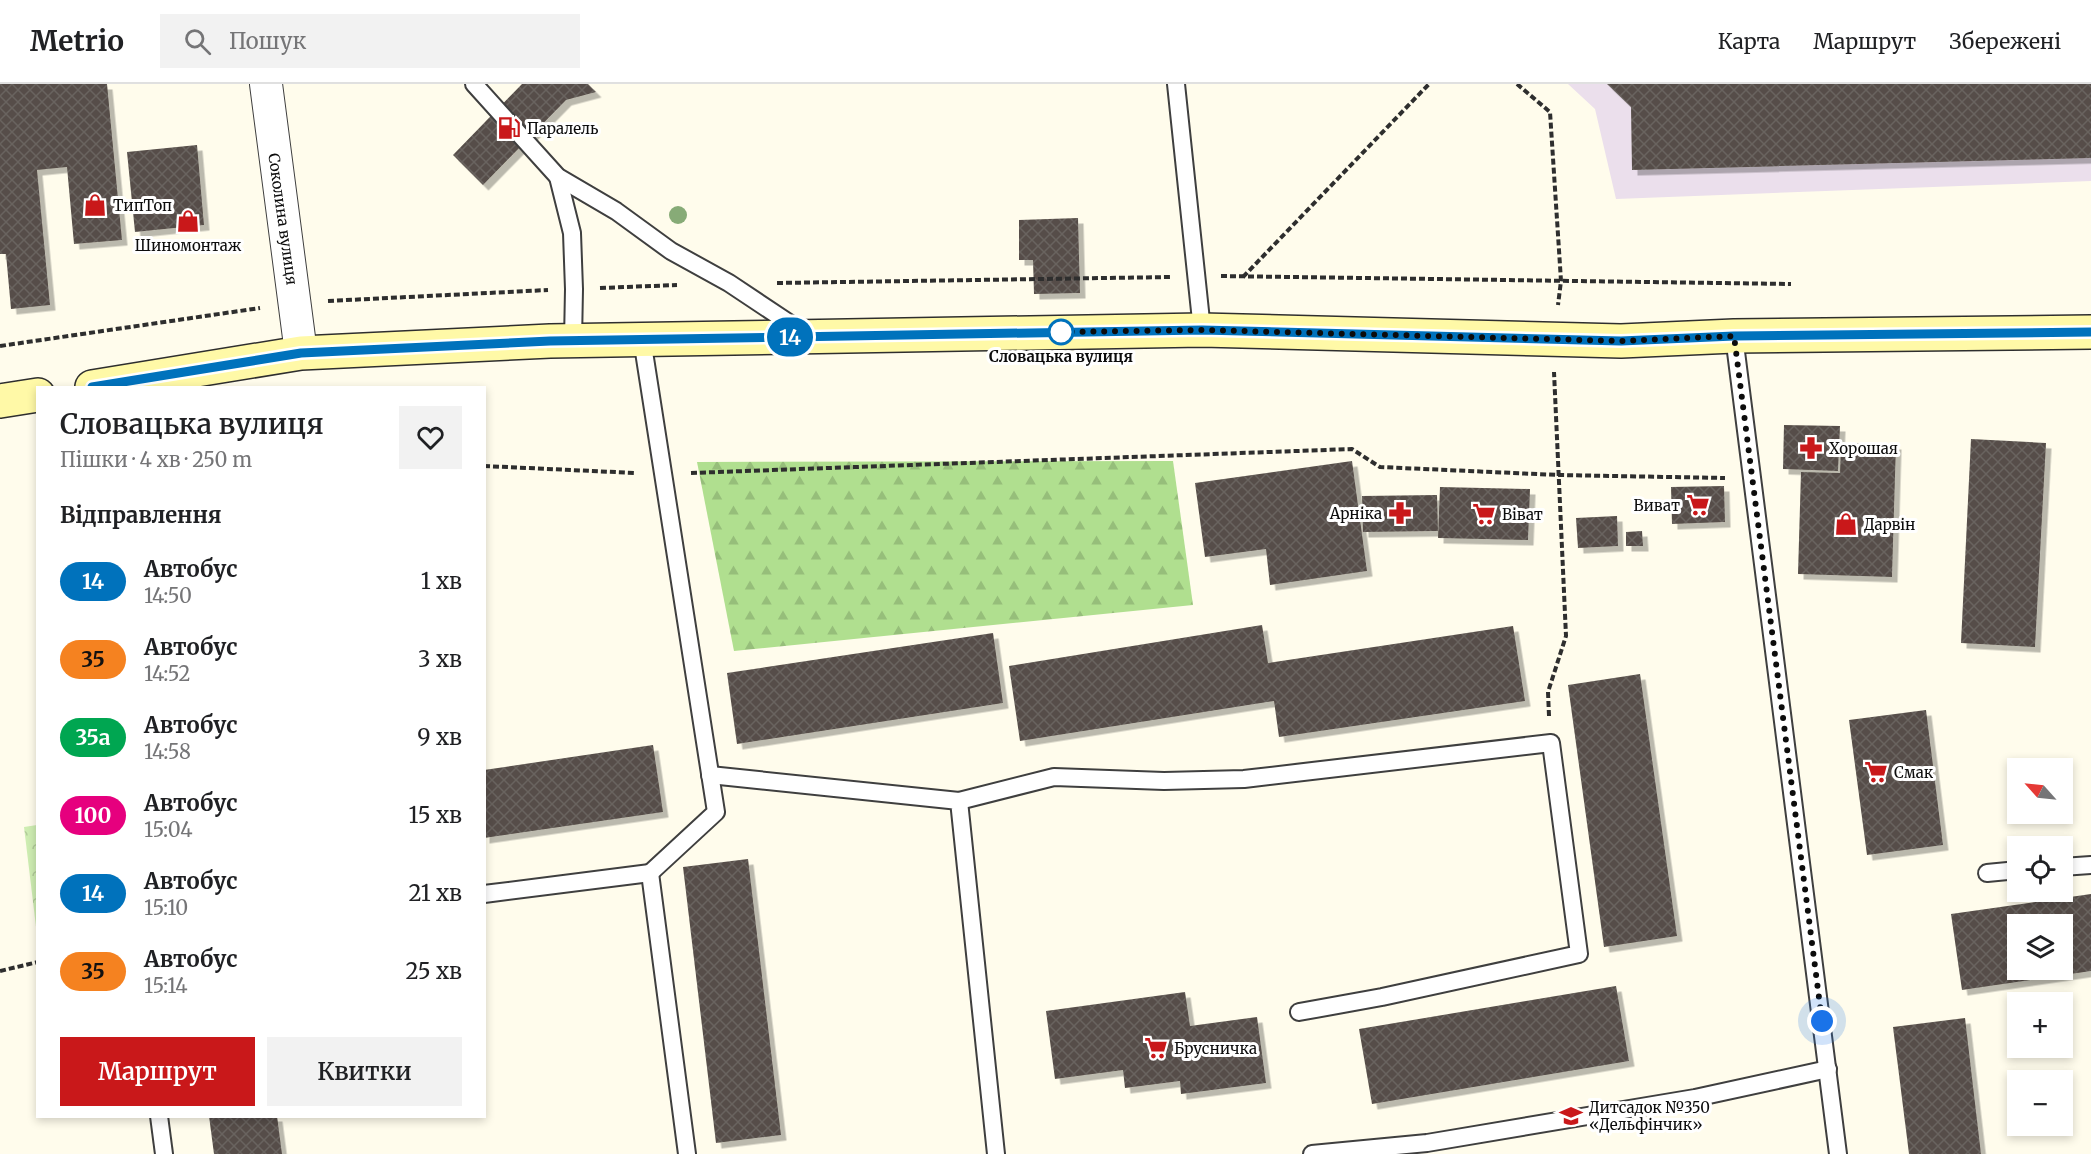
<!DOCTYPE html>
<html lang="uk">
<meta charset="utf-8">
<style>
:root{--surface:#fff;--page:#f2f2f2;--text:#202124;--muted:#757577;--line:#e0e0e0;--accent:#c9181a}
body{margin:0;font-family:Merriweather,serif;background:var(--page);color:var(--text);height:100vh;display:flex;flex-direction:column;font-size:22px;white-space:nowrap}
*{box-sizing:border-box;margin:0}
p{font-size:20px;color:var(--muted)}
.icon{flex:none;width:33px;height:33px;fill:none;stroke:currentColor;stroke-width:2;stroke-linecap:round;stroke-linejoin:round}
.map{position:relative;flex:1;overflow:hidden}
.panel{position:absolute;left:36px;top:302px;width:450px;height:732px;display:flex;flex-direction:column;background:var(--surface);border-radius:0px;box-shadow:0 3px 9px #0003}
.panel>*{flex:none}
.badge{padding:0 12px;border-radius:20px;font-size:21px;line-height:39px}
.needle{width:39px;rotate:297deg}
.buttons{position:absolute;left:2007px;top:674px;display:grid;gap:12px}
.buttons a{display:grid;place-items:center;width:66px;height:66px;border-radius:0px;background:var(--surface);box-shadow:0 3px 9px #0003;font-size:30px}
.you{position:absolute;width:30px;height:30px;margin:-15px;border:4px solid #fff;border-radius:50%;background:#1a73e8;box-shadow:0 0 0 9px #1a73e833}
.map>.badge{position:absolute;translate:-50% -50%;box-shadow:0 0 0 3px #fff}
h2{padding:0 24px;font-size:22px;line-height:54px}
.round{display:grid;place-items:center;flex:none;width:63px;height:63px;border-radius:0px;background:var(--page)}
.head{display:flex;align-items:center;justify-content:space-between;height:102px;padding:0 24px}
h1{font-size:28px;font-weight:600;line-height:45px}
.primary-button{display:flex;gap:12px;margin-top:auto;padding:12px 24px}
.primary-button a{flex:1;height:69px;border-radius:0px;background:var(--accent);color:#fff;font-size:24px;font-weight:600;line-height:69px;text-align:center}
.primary-button a+a{background:var(--page);color:var(--text)}
ul{padding:0;list-style:none}
li{display:flex;align-items:center;gap:18px;height:78px;padding:0 24px}
li div{flex:1}
li b{display:block;font-size:22px}
li em{font-style:normal}
li .badge{min-width:66px;font-weight:700;text-align:center}
header{display:flex;align-items:center;gap:36px;box-sizing:border-box;height:84px;padding:0 30px;background:var(--surface);border-bottom:2px solid var(--line)}
header strong{font-size:28px}
nav{display:flex;gap:33px;margin-inline-start:auto;font-size:21px}
.search{width:420px;height:54px;background:var(--page);display:flex;align-items:center;gap:15px;box-sizing:border-box;padding:0 21px;border-radius:0px;color:var(--muted);font-size:22px}
.map>svg:first-child{display:block}
</style>
<header>
<strong>Metrio</strong>
<div class="search"><svg class="icon" aria-label="search" viewBox="0 0 24 24"><circle cx="10" cy="10" r="6"/><path d="M15 15l6 6"/></svg>Пошук</div>
<nav><a>Карта</a><a>Маршрут</a><a>Збережені</a></nav>
</header>
<div class="map">
<svg width="2091" height="1070" viewBox="0 0 2091 1070">
<defs>
<pattern id="forest-firs" width="22" height="20" patternUnits="userSpaceOnUse" patternTransform="scale(1.5)"><rect width="22" height="20" fill="#b0df8f"/><path d="M5 1l3.5 6h-7zM16 11l3.5 6h-7z" fill="#96be7a"/></pattern>
<pattern id="park-crowns" width="20" height="18" patternUnits="userSpaceOnUse" patternTransform="scale(1.5)"><rect width="20" height="18" fill="#ceedb2"/><path d="M2 6a3 3 0 1 1 6 0M12 15a3 3 0 1 1 6 0" fill="none" stroke="#b0ca98"/></pattern>
<pattern id="building-cross-hatch" width="8" height="8" patternUnits="userSpaceOnUse" patternTransform="scale(1.5)"><rect width="8" height="8" fill="#564e48"/><path d="M0 0l8 8M0 8l8-8" fill="none" stroke="#69635e"/></pattern>
<filter id="shadow"><feDropShadow dx="5.5" dy="5.5" stdDeviation="0" flood-color="#0004"/></filter>
</defs>
<rect width="100%" height="100%" fill="#fffcec"/>
<!-- industrial -->
<polygon fill="#ebdfec" points="1568,0 2091,0 2091,97 1616,115 1595,25"/>
<!-- forest -->
<polygon fill="url(#forest-firs)" points="1173,377 1193,521 734,567 697,378"/>
<!-- park -->
<polygon fill="url(#park-crowns)" points="37,741 38,851 37,851 24,743"/>
<!-- building -->
<g fill="url(#building-cross-hatch)" fill-rule="evenodd" filter="url(#shadow)">
<polygon points="0,0 107,0 122,156 74,160 67,83 37,86 50,221 11,225 6,170 0,170"/>
<polygon points="522,0 588,0 596,8 566,16 483,101 453,71"/>
<polygon points="1607,0 2091,0 2091,74 1632,86 1631,23"/>
<polygon points="197,61 204,141 135,148 127,68"/>
<polygon points="1078,134 1080,209 1034,210 1033,176 1019,176 1019,136"/>
<polygon points="1784,341 1840,342 1838,387 1783,385"/>
<polygon points="1971,355 2046,359 2035,563 1961,559"/>
<polygon points="1841,359 1896,360 1892,493 1798,490 1801,388 1840,389"/>
<polygon points="1352,377 1367,487 1270,501 1266,465 1205,473 1195,399"/>
<polygon points="1724,402 1725,438 1672,440 1671,403"/>
<polygon points="1440,403 1530,405 1528,456 1438,454"/>
<polygon points="1437,411 1438,447 1363,448 1362,412"/>
<polygon points="1617,432 1618,462 1578,464 1576,434"/>
<polygon points="1642,447 1643,462 1626,462 1626,448"/>
<polygon points="1262,541 1268,579 1513,542 1525,617 1279,653 1274,617 1020,657 1009,582"/>
<polygon points="993,549 1003,619 737,660 727,589"/>
<polygon points="1640,590 1677,852 1604,863 1568,601"/>
<polygon points="1926,626 1943,761 1867,771 1849,636"/>
<polygon points="653,661 663,728 484,754 484,686"/>
<polygon points="748,775 781,1051 716,1059 683,783"/>
<path d="M2091 810V887L1962 906 1951 830ZM2018 840H2062V885H2018Z"/>
<polygon points="1616,902 1629,977 1372,1020 1359,945"/>
<polygon points="1185,908 1190,942 1257,933 1266,999 1181,1010 1180,997 1125,1004 1123,986 1055,995 1046,927"/>
<polygon points="1965,934 1981,1070 1909,1070 1893,943"/>
<polygon points="209,1032 277,1032 282,1070 214,1070"/>
</g>
<g fill="none" stroke-linecap="round" stroke-linejoin="round">
<!-- lane casing -->
<g stroke="#3f3f3f" stroke-width="20">
<g id="lane">
<polyline points="474,0 558,93 616,127 671,167 729,199 804,249"/>
<polyline points="1176,0 1202,246"/>
<polyline points="558,93 572,149 574,205 573,257"/>
<polyline points="1734,252 1838,1070"/>
<polyline points="642,255 716,728 650,789"/>
<polyline points="710,691 959,717 996,1070"/>
<polyline points="959,717 1054,693 1164,697 1244,695 1551,659 1579,870 1382,913 1299,928"/>
<polyline points="2062,783 2091,781"/>
<polyline points="1987,789 2018,786"/>
<polyline points="484,810 650,789 687,1070"/>
<polyline points="159,1032 164,1070"/>
<polyline points="1312,1070 1427,1059 1695,1014 1828,985"/>
</g>
</g>
<!-- street casing -->
<g stroke="#3f3f3f" stroke-width="34">
<polyline id="street" points="266,0 301,269"/>
</g>
<!-- secondary casing -->
<g stroke="#2e2e2e" stroke-width="36">
<g id="secondary">
<polyline points="92,303 301,269 550,257 1202,246 1621,257 1734,252 2091,248"/>
<polyline points="0,317 38,311"/>
</g>
</g>
<!-- path -->
<g stroke="#2e2e2e" stroke-width="4" stroke-dasharray="6 3" stroke-linecap="butt">
<polyline points="1517,0 1550,28 1561,197 1558,221"/>
<polyline points="1221,192 1791,200"/>
<polyline points="1243,193 1429,0"/>
<polyline points="777,199 1172,193"/>
<polyline points="600,204 677,201"/>
<polyline points="328,217 548,206"/>
<polyline points="0,262 260,224"/>
<polyline points="484,382 635,389"/>
<polyline points="691,389 1352,365 1380,383 1558,391 1725,394"/>
<polyline points="1549,632 1548,608 1566,552 1554,288"/>
<polyline points="0,887 38,878"/>
</g>
<!-- lane -->
<use href="#lane" stroke="#fff" stroke-width="16"/>
<!-- street -->
<use href="#street" stroke="#fff" stroke-width="32"/>
<!-- secondary -->
<use href="#secondary" stroke="#fff9a7" stroke-width="33"/>
</g>
<!-- trees -->
<circle fill="#87ab77" cx="678" cy="131" r="9"/>
<g fill="none" stroke-linecap="round" stroke-linejoin="round">
<!-- line casing -->
<g stroke="#fff" stroke-width="14">
<polyline id="line" points="92,303 301,269 550,257 1202,246 1621,257 1734,252 2091,248"/>
</g>
<!-- line -->
<use href="#line" stroke="#0072bc" stroke-width="9"/>
<!-- walk -->
<polyline stroke="#0c0c0c" stroke-width="6" stroke-dasharray="0 10.8" points="1061,248 1202,246 1621,257 1734,252 1822,937"/>
</g>
<!-- icons -->
<defs>
<g id="fuel-bare" transform="scale(1.8)"><path d="M-5.5-6h7V0h2V4h1.3V-2.5L3-4.5l.8-.8L6-3V5H2.5V1h-1V6h-7ZM-4.2-4.7v3.2H.2V-4.7Z" fill="#c9181a" stroke="#fff" stroke-width="2.5" paint-order="stroke"/></g>
<g id="shop-bare" transform="scale(1.8)"><path d="M-5-2.5h2.3a2.7 3.5 0 0 1 5.4 0H5L5.5 6h-11ZM-1.5-2.5h3a1.5 2.3 0 0 0-3 0Z" fill="#c9181a" stroke="#fff" stroke-width="2.5" paint-order="stroke"/></g>
<g id="pharmacy-bare" transform="scale(1.8)"><path d="M-2-6h4v4h4v4h-4v4h-4v-4h-4v-4h4Z" fill="#c9181a" stroke="#fff" stroke-width="2.5" paint-order="stroke"/></g>
<g id="supermarket-bare" transform="scale(1.8)"><path d="M-6-5.5h2.5l.6 2H6L4.5 2H-2.5L-4.4-4H-6ZM-1.5 3.2a1.3 1.3 0 1 0 .1 0ZM3 3.2a1.3 1.3 0 1 0 .1 0Z" fill="#c9181a" stroke="#fff" stroke-width="2.5" paint-order="stroke"/></g>
<g id="school-bare" transform="scale(1.8)"><path d="M0-5L7-2L0 1L-7-2ZM-4 1L0 2.5L4 1V4Q0 6-4 4Z" fill="#c9181a" stroke="#fff" stroke-width="2.5" paint-order="stroke"/></g>
</defs>
<g fill-rule="evenodd">
<use href="#fuel-bare" x="509" y="44"/>
<use href="#shop-bare" x="95" y="121"/>
<use href="#shop-bare" x="188" y="137"/>
<use href="#pharmacy-bare" x="1811" y="364"/>
<use href="#supermarket-bare" x="1698" y="421"/>
<use href="#pharmacy-bare" x="1400" y="429"/>
<use href="#supermarket-bare" x="1484" y="430"/>
<use href="#shop-bare" x="1846" y="440"/>
<use href="#supermarket-bare" x="1876" y="688"/>
<use href="#supermarket-bare" x="1156" y="964"/>
<use href="#school-bare" x="1571" y="1032"/>
</g>
<!-- markers -->
<circle fill="#fff" stroke="#0072bc" stroke-width="3" cx="1061" cy="248" r="12"/>
<g text-anchor="middle" dominant-baseline="central" stroke-width="6" stroke-linejoin="round" paint-order="stroke">
<!-- poi labels -->
<g font-size="15" fill="#0c0c0c" stroke="#fff" text-anchor="start">
<text x="527" y="44">Паралель</text>
<text x="113" y="121">ТипТоп</text>
<text x="188" y="161" text-anchor="middle">Шиномонтаж</text>
<text x="1829" y="364">Хорошая</text>
<text x="1680" y="421" text-anchor="end">Виват</text>
<text x="1382" y="429" text-anchor="end">Арніка</text>
<text x="1502" y="430">Віват</text>
<text x="1864" y="440">Дарвін</text>
<text x="1894" y="688">Смак</text>
<text x="1174" y="964">Брусничка</text>
<text x="1589" y="1023">Дитсадок №350<tspan x="1589" dy="17">«Дельфінчик»</tspan></text>
</g>
<!-- street labels -->
<g font-size="15" fill="#0c0c0c" stroke="#fff">
<text transform="translate(283 135) rotate(82)">Соколина вулиця</text>
</g>
<!-- stop labels -->
<g font-size="15" font-weight="bold" fill="#0c0c0c" stroke="#fff">
<text x="1061" y="272">Словацька вулиця</text>
</g>
</g>
</svg>
<div class="buttons">
<a><svg class="needle" viewBox="-14 -14 28 28"><path d="M0-13l5 13h-10z" fill="#e53935"/><path d="M0 13l5-13h-10z" fill="#757577"/></svg></a>
<a><svg class="icon" aria-label="locate" viewBox="0 0 24 24"><circle cx="12" cy="12" r="6"/><path d="M12 2v4M12 18v4M2 12h4M18 12h4"/></svg></a>
<a><svg class="icon" aria-label="layers" viewBox="0 0 24 24"><path d="M12 4l9 5-9 5-9-5zM3 14l9 5 9-5"/></svg></a>
<a>+</a>
<a>−</a>
</div>
<div class="you" style="left:1822px;top:937px"></div>
<b class="badge" style="left:790px;top:253px;background:#0072bc;color:#fff">14</b>
<section class="panel">
<div class="head"><div><h1>Словацька вулиця</h1><p>Пішки · 4 хв · 250 m</p></div><a class="round"><svg class="icon" aria-label="heart" viewBox="0 0 24 24"><path d="M12 20l-8-8c-3-5 5-10 8-4 3-6 11-1 8 4z"/></svg></a></div>
<h2>Відправлення</h2>
<ul>
<li><span class="badge" style="background:#0072bc;color:#fff">14</span><div><b>Автобус</b><p>14:50</p></div><em>1 хв</em></li>
<li><span class="badge" style="background:#f58220;color:#111">35</span><div><b>Автобус</b><p>14:52</p></div><em>3 хв</em></li>
<li><span class="badge" style="background:#00a651;color:#fff">35а</span><div><b>Автобус</b><p>14:58</p></div><em>9 хв</em></li>
<li><span class="badge" style="background:#e6007e;color:#fff">100</span><div><b>Автобус</b><p>15:04</p></div><em>15 хв</em></li>
<li><span class="badge" style="background:#0072bc;color:#fff">14</span><div><b>Автобус</b><p>15:10</p></div><em>21 хв</em></li>
<li><span class="badge" style="background:#f58220;color:#111">35</span><div><b>Автобус</b><p>15:14</p></div><em>25 хв</em></li>
</ul>
<div class="primary-button"><a>Маршрут</a><a>Квитки</a></div>
</section>
</div>
